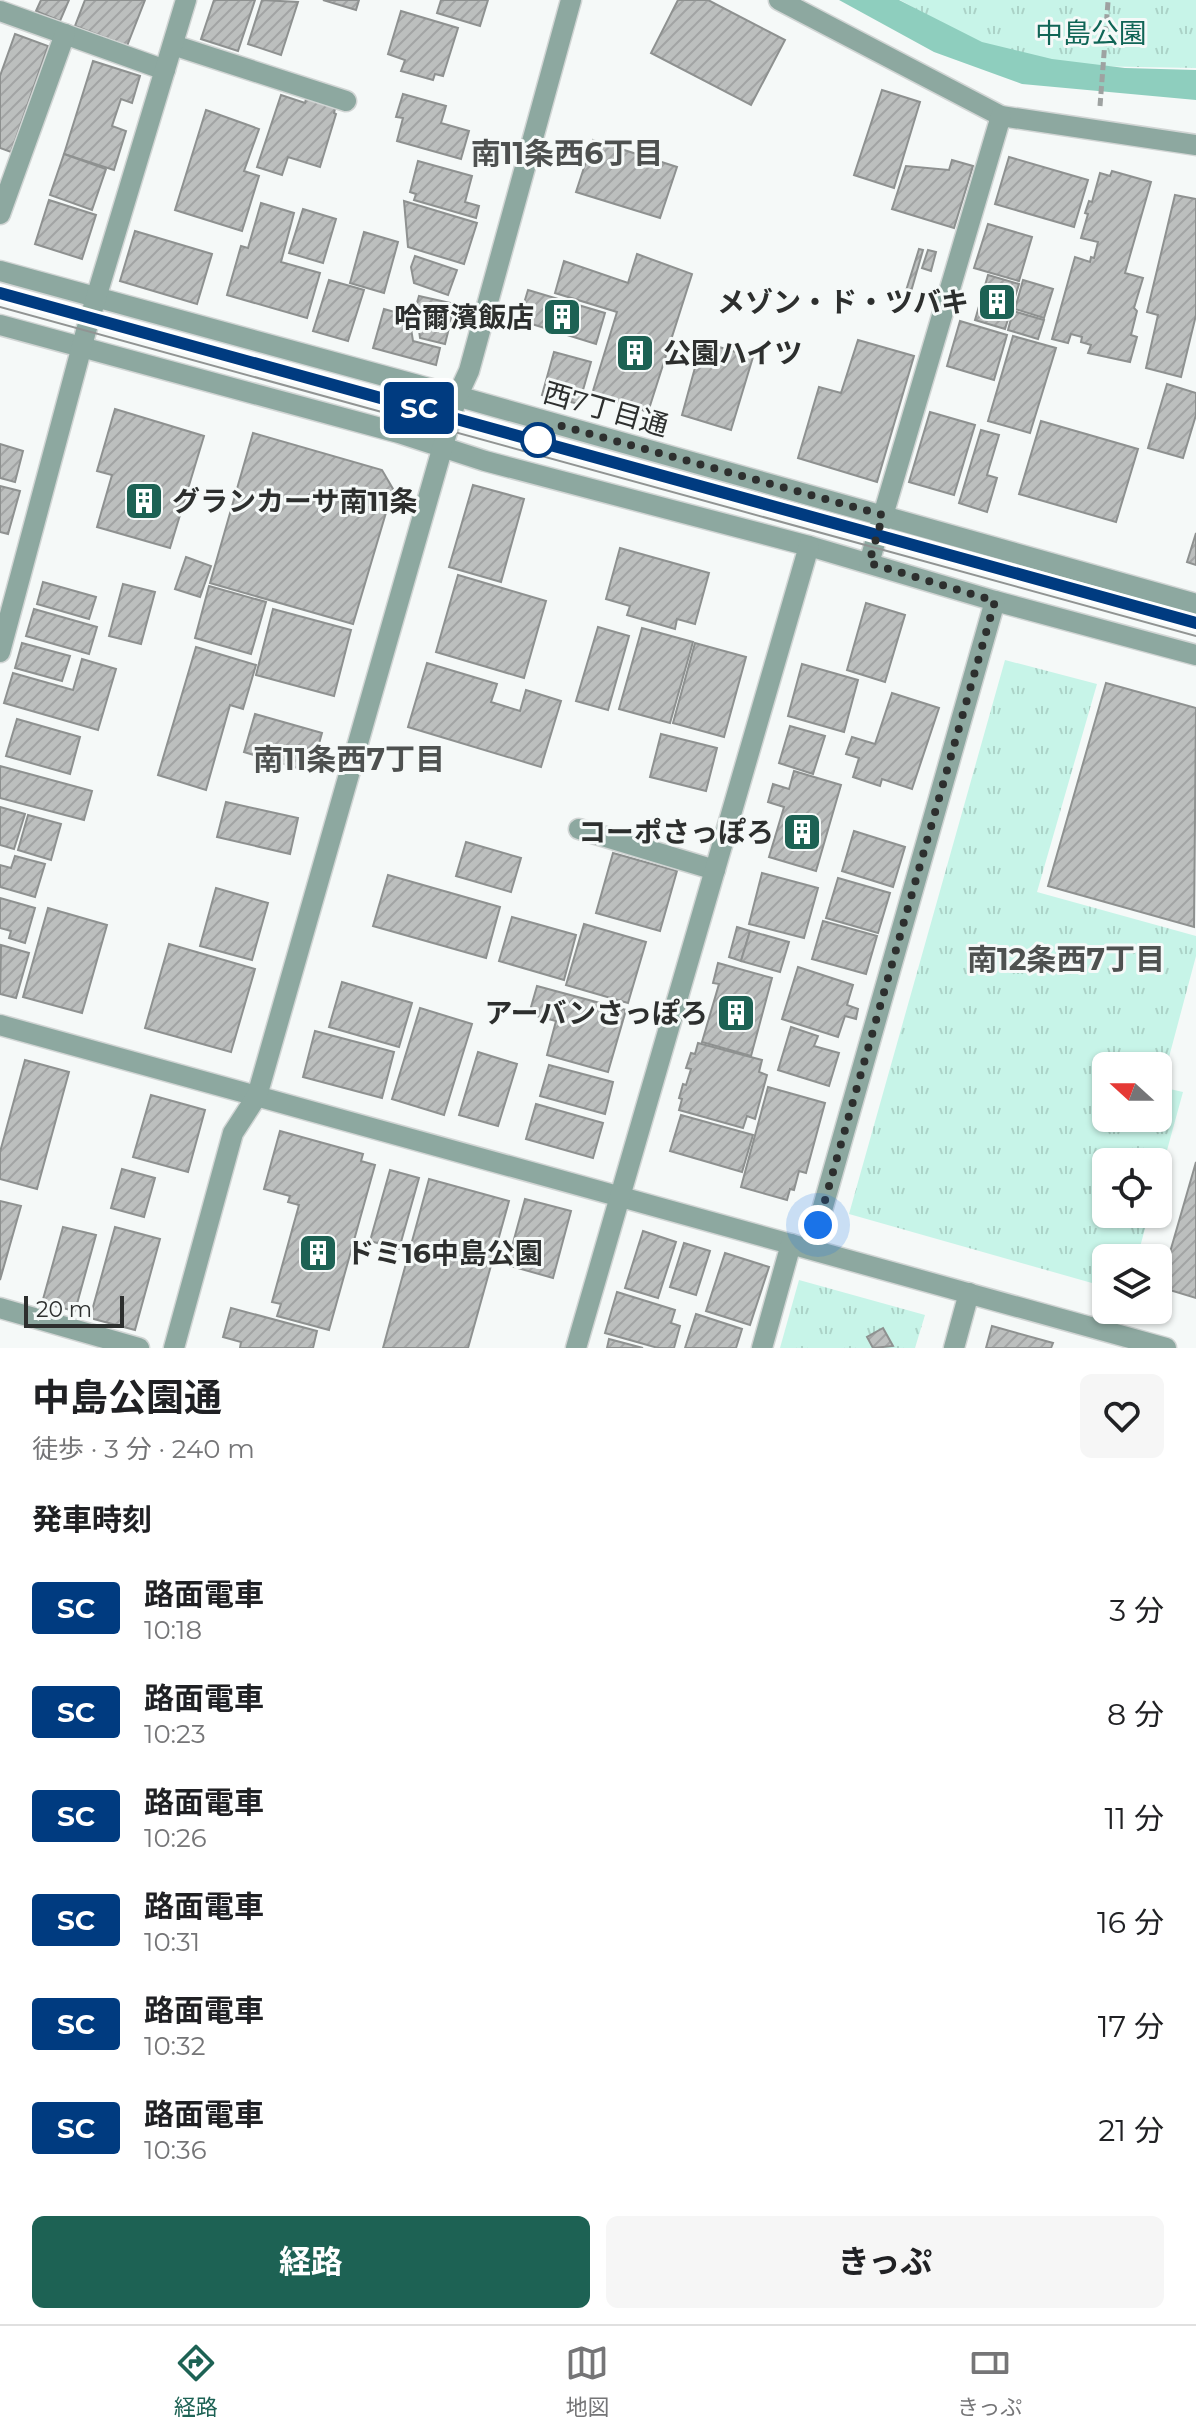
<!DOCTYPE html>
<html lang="ja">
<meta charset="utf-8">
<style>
:root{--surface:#fff;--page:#f6f6f6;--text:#202124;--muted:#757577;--line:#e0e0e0;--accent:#1d6254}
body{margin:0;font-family:Montserrat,"Noto Sans JP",sans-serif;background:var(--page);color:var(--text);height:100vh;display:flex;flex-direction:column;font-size:30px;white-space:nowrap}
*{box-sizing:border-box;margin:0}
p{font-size:26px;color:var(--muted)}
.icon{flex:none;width:44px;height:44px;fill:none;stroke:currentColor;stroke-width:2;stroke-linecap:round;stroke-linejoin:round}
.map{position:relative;height:1348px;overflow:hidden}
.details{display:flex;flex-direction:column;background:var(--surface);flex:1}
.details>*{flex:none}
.badge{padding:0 16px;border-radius:6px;font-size:28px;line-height:52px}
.needle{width:52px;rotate:291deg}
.fabs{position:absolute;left:1092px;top:1052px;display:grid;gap:16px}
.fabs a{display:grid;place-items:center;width:80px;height:80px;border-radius:12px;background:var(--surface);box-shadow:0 2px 6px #0004;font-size:40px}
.scale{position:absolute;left:24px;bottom:20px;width:100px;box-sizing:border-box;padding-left:8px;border:4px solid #2d2f2e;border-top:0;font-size:22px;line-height:28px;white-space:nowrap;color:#2d2f2e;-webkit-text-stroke:6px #f5f9f8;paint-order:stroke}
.you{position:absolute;width:40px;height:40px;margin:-20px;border:6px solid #fff;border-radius:50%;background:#1a73e8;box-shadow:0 0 0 12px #1a73e833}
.map>.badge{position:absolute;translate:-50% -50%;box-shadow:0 0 0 4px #fff}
h2{padding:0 32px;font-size:30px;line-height:72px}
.round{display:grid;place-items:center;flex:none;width:84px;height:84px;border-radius:12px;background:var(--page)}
.headline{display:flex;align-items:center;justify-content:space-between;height:136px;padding:0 32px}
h1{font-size:38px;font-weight:700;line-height:60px}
.action{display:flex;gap:16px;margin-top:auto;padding:16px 32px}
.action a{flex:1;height:92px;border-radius:12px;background:var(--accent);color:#fff;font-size:32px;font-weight:700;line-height:92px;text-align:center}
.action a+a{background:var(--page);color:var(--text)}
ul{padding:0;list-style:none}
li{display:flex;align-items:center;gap:24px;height:104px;padding:0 32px}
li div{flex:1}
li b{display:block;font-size:30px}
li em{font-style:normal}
li .badge{min-width:88px;font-weight:700;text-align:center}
.menu{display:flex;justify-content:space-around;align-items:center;height:112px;border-top:2px solid var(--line);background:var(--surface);font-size:22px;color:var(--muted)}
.menu a{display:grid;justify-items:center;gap:4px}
.menu .current{color:var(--accent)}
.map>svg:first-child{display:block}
</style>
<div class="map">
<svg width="1196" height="1348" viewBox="0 0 1196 1348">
<defs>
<pattern id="park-tufts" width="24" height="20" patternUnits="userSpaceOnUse" patternTransform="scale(2)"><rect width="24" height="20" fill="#c7f4e8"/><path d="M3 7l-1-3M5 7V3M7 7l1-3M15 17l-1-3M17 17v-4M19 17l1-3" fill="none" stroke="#abd2c7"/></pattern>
<pattern id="building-hatch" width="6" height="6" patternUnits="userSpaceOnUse" patternTransform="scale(2)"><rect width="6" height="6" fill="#bcbfbe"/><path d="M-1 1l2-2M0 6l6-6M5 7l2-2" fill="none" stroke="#a2a4a4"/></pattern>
</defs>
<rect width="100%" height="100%" fill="#f5f9f8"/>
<!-- park -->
<g fill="url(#park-tufts)" fill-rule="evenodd">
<polygon points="900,0 1196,0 1196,68 1085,66 993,51"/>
<path d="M1005 660 1097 684 1037 892 1196 936V956L1161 1087 1183 1092 1158 1183V1162H1106V1214H1149L1137 1258H1106V1287L849 1214ZM1158 1066V1118H1106V1066Z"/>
<polygon points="799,1280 925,1315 915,1348 780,1348"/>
</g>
<!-- water -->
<polygon fill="#8ecebe" points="839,0 899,0 982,42 1052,59 1125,68 1196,70 1196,100 1022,84 934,52"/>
<!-- building -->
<g fill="url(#building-hatch)" stroke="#8e9190" stroke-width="2">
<polygon points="41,0 69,0 60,21 36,11"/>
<polygon points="85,0 145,0 127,46 75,26"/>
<polygon points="214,0 255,0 238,51 201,39"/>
<polygon points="262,0 298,2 281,55 248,44"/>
<polygon points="323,0 359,0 356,10"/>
<polygon points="441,0 488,0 480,26 437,13"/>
<polygon points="678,0 708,0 785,40 751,105 651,53"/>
<polygon points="401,11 458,28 443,76 435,74 433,80 401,71 405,60 388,54"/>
<polygon points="15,34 48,46 11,152 0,148 0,76"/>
<polygon points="93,61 140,76 132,103 121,99 112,126 126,131 114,170 64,154"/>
<polygon points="882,90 920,102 894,188 854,175"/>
<polygon points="403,94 446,106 441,123 469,131 461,159 397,141 403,118 396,117"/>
<polygon points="281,95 305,103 307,95 336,105 334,113 336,114 320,167 288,157 282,175 257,167"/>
<polygon points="206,110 259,129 244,171 259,176 242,231 175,210"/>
<polygon points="593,140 677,167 660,218 576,192"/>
<polygon points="64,154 106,169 92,210 50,195"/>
<polygon points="1009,157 1088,180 1074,227 995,204"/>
<polygon points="952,160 973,166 954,228 892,209 906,166 949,170"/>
<polygon points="418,161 472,176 465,202 479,206 476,218 414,200 416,194 410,192"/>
<polygon points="1112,171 1151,182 1125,273 1143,278 1134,308 1137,311 1131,335 1137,337 1130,362 1088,353 1091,345 1081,342 1082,337 1071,334 1068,343 1052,339 1075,257 1090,262 1091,257 1094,258 1098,242 1081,238 1088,214 1085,213 1089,201 1092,202 1100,173 1110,176"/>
<polygon points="1175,195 1196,199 1196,315 1181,377 1146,368 1158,315 1147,312"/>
<polygon points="49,200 96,215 82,259 35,244"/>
<polygon points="404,201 477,223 464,264 408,247"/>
<polygon points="261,203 294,213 281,262 320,273 307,318 227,295 241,246 248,248"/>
<polygon points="303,209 336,219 323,263 289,253"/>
<polygon points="988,224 1032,237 1019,281 974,268"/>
<polygon points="135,231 212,254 197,304 120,281"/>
<polygon points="364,232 398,242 384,293 350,283"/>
<polygon points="919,249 923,250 910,295 905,294"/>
<polygon points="928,250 936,252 931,271 922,268"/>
<polygon points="637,254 692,274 648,412 592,394 617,312 555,293 564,261 628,283"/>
<polygon points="415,256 457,270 448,295 414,283 411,267"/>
<polygon points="988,275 1019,284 1005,329 975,320"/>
<polygon points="329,280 364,290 348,341 313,331"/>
<polygon points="1023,280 1053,289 1044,318 1015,309"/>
<polygon points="528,290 605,313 596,344 519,320"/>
<polygon points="419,296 455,304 445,344 420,338 416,306"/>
<polygon points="384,309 409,316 413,341 440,348 436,365 373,348"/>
<polygon points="1013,311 1044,320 1038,339 1008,330"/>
<polygon points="960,321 1007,335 994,380 947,366"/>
<polygon points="1013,336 1056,348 1030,433 988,421"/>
<polygon points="858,340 914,356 877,482 798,458 819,387 841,393"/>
<polygon points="702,342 753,357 731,430 682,415"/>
<polygon points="554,352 591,362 579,404 542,395"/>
<polygon points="1167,384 1196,393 1196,415 1183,458 1148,448"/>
<polygon points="115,409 204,436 170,548 97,527 112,475 97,471"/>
<polygon points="930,412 975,425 954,495 909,482"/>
<polygon points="1041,421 1138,449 1116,522 1019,494"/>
<polygon points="981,430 999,435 987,475 997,478 987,512 959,503"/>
<polygon points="253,433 382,470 393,489 353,624 210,583"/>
<polygon points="0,444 23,451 15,482 0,478"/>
<polygon points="473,485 524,499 501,582 449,567"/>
<polygon points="0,486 20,491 8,534 0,532"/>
<polygon points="1196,533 1196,565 1187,562"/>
<polygon points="620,548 709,573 695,624 677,619 675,629 627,615 630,606 606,599"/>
<polygon points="186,557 211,566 200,597 175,589"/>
<polygon points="458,575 546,601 524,678 436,652"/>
<polygon points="43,582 96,597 89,619 37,604"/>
<polygon points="123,584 155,592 141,644 109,636"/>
<polygon points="209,586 266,602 251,654 195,638"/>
<polygon points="866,603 905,615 885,682 847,670"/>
<polygon points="34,609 97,627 89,654 26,636"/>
<polygon points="273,609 351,630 334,696 256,675"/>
<polygon points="598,627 629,636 608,710 576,701"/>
<polygon points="642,628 693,642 670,723 619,709"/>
<polygon points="22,643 70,656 62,681 15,668"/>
<polygon points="695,643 746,657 724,737 673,723"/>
<polygon points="196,647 256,665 243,709 230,705 206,790 158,775"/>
<polygon points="82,659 116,669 98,730 4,703 13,673 73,690"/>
<polygon points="427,663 497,684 491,702 520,711 526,690 561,701 541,767 408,727"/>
<polygon points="802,664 858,680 844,732 788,716"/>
<polygon points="1106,683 1196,708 1194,927 1048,886"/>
<polygon points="892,693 939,708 912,789 882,779 880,786 853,777 859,758 846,754 852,737 875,744"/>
<polygon points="255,714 322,733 311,772 244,752"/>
<polygon points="17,719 80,737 70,774 6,756"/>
<polygon points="790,726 825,736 813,774 779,763"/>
<polygon points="661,734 717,748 706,791 650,777"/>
<polygon points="0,766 92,791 84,820 0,798"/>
<polygon points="794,771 841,785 816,871 769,857 784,807 768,802 773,784 789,789"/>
<polygon points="226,802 298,818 290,854 217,837"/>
<polygon points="0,807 25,814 14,849 0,845"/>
<polygon points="28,815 61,824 51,860 18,850"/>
<polygon points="854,831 905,847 893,887 842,871"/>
<polygon points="466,842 521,858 511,892 456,876"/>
<polygon points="613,853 677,871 660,931 596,913"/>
<polygon points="15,856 45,864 35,897 0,887 0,865 11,868"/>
<polygon points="762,873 818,888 804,938 749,924"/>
<polygon points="388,875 500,907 486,958 373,926"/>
<polygon points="838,878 890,893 878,933 826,918"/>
<polygon points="216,888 268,903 252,960 200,946"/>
<polygon points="0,898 35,908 25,943 9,938 11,931 0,928"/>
<polygon points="48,908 107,925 82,1013 23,997"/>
<polygon points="512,917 576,935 564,980 499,961"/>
<polygon points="823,921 877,936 866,974 812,959"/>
<polygon points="584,924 646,942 628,1003 566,985"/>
<polygon points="737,927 750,931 741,961 729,957"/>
<polygon points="750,931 789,942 780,972 741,961"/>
<polygon points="169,944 255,969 231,1052 145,1028"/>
<polygon points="1,945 29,953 16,998 0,994"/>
<polygon points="718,963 772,978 751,1056 702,1042 719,984 713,983"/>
<polygon points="798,967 853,985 847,1005 858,1009 856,1019 845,1016 838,1037 782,1019"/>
<polygon points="342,982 412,1003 399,1047 329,1027"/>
<polygon points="537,986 626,1010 608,1072 547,1055 556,1021 529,1014"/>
<polygon points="420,1008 472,1024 444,1115 392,1099"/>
<polygon points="791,1027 818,1036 814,1046 839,1053 829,1086 778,1070"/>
<polygon points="315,1031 394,1052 382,1098 303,1077"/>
<polygon points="698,1043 762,1060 759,1072 767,1075 755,1119 747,1116 743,1128 679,1110 682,1099 679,1098 683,1084 686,1085 691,1069 686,1068 691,1053 695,1054"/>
<polygon points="478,1052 517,1064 498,1126 459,1115"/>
<polygon points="25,1060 69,1072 37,1189 0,1179 0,1152"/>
<polygon points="549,1065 613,1082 605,1114 540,1096"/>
<polygon points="768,1087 825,1103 806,1173 799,1171 794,1190 790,1189 787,1200 741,1187"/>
<polygon points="151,1095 205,1110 188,1172 133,1157"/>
<polygon points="536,1104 603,1123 593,1158 526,1139"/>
<polygon points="681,1115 753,1135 742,1172 670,1151"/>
<polygon points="280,1131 363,1154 361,1161 375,1165 329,1330 277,1316 281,1304 272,1302 299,1205 288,1202 290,1196 264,1189"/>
<polygon points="1196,1162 1196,1298 1160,1287"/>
<polygon points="122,1169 155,1178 144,1217 111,1208"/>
<polygon points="390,1170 419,1178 399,1249 370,1241"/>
<polygon points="429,1179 509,1201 468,1348 383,1348"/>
<polygon points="525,1199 571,1211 553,1278 507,1265"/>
<polygon points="0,1201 21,1206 0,1280"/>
<polygon points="63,1227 96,1235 75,1311 42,1303"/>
<polygon points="115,1227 160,1239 135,1330 90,1318"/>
<polygon points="643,1231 676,1242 658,1298 625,1288"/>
<polygon points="684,1243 710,1251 696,1295 670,1287"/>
<polygon points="725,1253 769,1267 750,1325 706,1311"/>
<polygon points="617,1292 675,1310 671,1323 680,1326 674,1348 658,1348 605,1333"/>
<polygon points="231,1308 317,1331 313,1348 240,1348 241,1342 223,1337"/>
<polygon points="696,1314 742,1329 736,1348 685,1348"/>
<polygon points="992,1326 1053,1343 1051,1348 986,1348"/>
<polygon points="883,1328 893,1346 873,1348 867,1337"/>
<polygon points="609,1339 643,1348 607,1348"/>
</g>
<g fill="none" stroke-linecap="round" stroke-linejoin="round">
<!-- minor casing -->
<g stroke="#d1d5d4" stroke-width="23">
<g id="minor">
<polyline points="779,0 1001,116 1196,145"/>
<polyline points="0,11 165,70"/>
<polyline points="173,45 346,101"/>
<polyline points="0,214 65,34"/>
<polyline points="0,271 414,384 1196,604"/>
<polyline points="0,325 399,433 485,461 809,546 995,601 1196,655"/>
<polyline points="869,563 1001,116"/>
<polyline points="0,652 86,331 186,0"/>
<polyline points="579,829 715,870"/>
<polyline points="0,1025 1166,1348"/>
<polyline points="811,1249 995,601"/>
<polyline points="0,1308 139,1348"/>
<polyline points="174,1348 233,1133 257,1096 457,397 469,371 571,0"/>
<polyline points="576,1348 809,546"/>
<polyline points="762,1348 791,1244"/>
<polyline points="954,1348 969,1293"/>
</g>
</g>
<!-- path -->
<polyline stroke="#9ea2a1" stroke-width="5" stroke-dasharray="8 4" stroke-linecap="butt" points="1100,106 1108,2 1106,0"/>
<!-- minor -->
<use href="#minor" stroke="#8da8a0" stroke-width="20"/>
<!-- tram -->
<g stroke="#919493" stroke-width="2">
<polyline points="0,293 1196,623"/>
<polyline points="0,307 1196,636"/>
</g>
</g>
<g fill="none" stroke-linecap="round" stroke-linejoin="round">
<!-- line casing -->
<g stroke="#fff" stroke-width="18">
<polyline id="line" points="0,293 1196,623"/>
</g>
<!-- line -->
<use href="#line" stroke="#003b80" stroke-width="12"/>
<!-- walk -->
<polyline stroke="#2d2f2e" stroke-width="8" stroke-dasharray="0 14.4" points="538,440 558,425 883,515 869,563 995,601 818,1225"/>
</g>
<!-- icons -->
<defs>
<g id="building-square" transform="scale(2)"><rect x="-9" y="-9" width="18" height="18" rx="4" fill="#1d6254" stroke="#f5f9f8"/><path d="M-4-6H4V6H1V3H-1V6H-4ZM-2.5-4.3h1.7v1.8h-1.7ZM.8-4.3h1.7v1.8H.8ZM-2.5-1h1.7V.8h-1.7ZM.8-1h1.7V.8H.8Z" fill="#fff"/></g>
</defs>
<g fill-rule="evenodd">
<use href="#building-square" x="997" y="302"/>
<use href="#building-square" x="562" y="317"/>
<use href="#building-square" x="635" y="353"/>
<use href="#building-square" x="144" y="501"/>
<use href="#building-square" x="802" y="832"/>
<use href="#building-square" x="736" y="1013"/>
<use href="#building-square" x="318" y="1253"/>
</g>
<!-- markers -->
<circle fill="#fff" stroke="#003b80" stroke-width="4" cx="538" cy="440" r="16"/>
<g text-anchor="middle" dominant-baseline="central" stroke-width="6" stroke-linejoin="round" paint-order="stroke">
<!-- park labels -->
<g font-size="28" fill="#106556" stroke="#f5f9f8">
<text x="1091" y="33">中島公園</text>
</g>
<!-- poi labels -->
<g font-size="28" font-weight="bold" fill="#2d2f2e" stroke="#f5f9f8" text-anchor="end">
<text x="969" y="302">メゾン・ド・ツバキ</text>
<text x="534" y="317">哈爾濱飯店</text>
<text x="663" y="353" text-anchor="start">公園ハイツ</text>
<text x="172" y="501" text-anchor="start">グランカーサ南11条</text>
<text x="774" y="832">コーポさっぽろ</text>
<text x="708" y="1013">アーバンさっぽろ</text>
<text x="346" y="1253" text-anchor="start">ドミ16中島公園</text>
</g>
<!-- street labels -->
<g font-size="28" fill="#2d2f2e" stroke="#f5f9f8">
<text transform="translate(606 409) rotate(16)">西7丁目通</text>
</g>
<!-- neighbourhood labels -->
<g font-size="30" font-weight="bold" fill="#4e5150" stroke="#f5f9f8">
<text x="567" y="153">南11条西6丁目</text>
<text x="349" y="759">南11条西7丁目</text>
<text x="1066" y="959">南12条西7丁目</text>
</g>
</g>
</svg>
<div class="fabs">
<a><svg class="needle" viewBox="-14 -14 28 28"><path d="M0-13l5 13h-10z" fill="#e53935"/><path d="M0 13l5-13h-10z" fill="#757577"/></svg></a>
<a><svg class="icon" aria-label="locate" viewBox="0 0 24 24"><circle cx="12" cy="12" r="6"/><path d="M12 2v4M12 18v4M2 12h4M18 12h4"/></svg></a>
<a><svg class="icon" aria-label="layers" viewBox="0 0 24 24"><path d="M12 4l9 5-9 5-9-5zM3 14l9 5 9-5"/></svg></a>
</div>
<div class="scale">20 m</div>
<div class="you" style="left:818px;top:1225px"></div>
<b class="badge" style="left:419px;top:408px;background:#003b80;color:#fff">SC</b>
</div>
<section class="details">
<div class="headline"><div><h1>中島公園通</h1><p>徒歩 · 3 分 · 240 m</p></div><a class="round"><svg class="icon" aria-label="heart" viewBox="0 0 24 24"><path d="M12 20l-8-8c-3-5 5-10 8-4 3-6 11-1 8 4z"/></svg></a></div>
<h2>発車時刻</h2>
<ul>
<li><span class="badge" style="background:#003b80;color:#fff">SC</span><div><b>路面電車</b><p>10:18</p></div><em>3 分</em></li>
<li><span class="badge" style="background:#003b80;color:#fff">SC</span><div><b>路面電車</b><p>10:23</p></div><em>8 分</em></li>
<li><span class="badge" style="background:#003b80;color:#fff">SC</span><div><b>路面電車</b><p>10:26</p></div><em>11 分</em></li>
<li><span class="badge" style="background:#003b80;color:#fff">SC</span><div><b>路面電車</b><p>10:31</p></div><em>16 分</em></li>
<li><span class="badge" style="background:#003b80;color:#fff">SC</span><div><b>路面電車</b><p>10:32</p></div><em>17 分</em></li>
<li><span class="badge" style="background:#003b80;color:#fff">SC</span><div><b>路面電車</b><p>10:36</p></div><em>21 分</em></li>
</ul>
<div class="action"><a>経路</a><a>きっぷ</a></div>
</section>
<nav class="menu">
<a class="current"><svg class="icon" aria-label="directions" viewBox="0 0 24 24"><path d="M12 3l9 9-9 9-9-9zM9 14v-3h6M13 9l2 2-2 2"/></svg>経路</a>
<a><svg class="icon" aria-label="map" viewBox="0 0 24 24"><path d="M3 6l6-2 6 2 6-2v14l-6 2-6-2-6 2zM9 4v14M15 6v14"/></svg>地図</a>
<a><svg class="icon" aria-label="tickets" viewBox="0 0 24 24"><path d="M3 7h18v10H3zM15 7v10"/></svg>きっぷ</a>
</nav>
